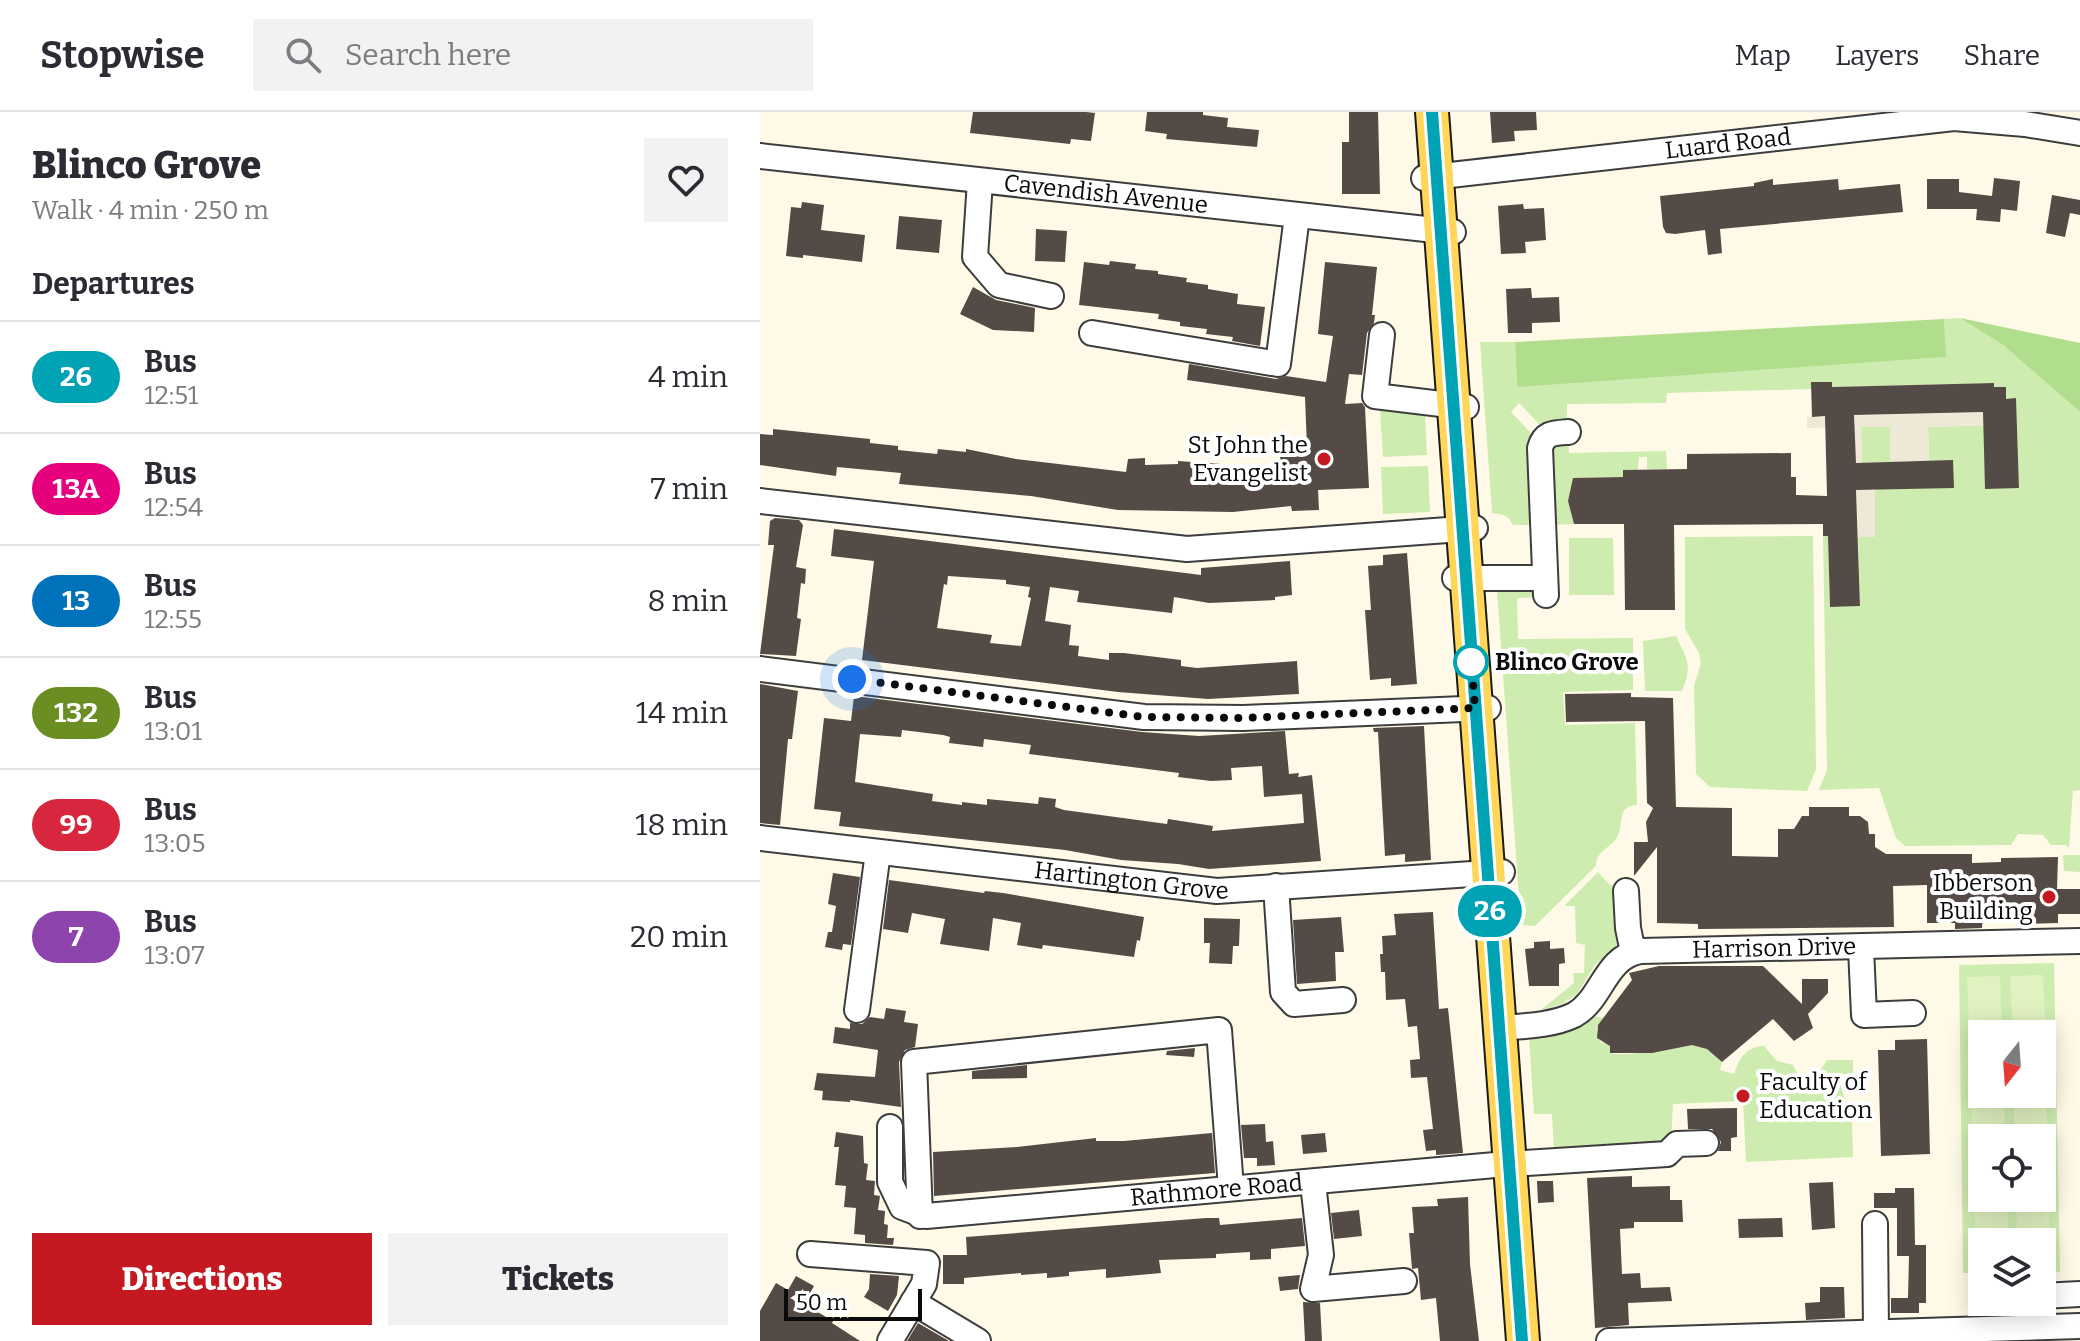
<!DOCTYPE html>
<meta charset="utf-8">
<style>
:root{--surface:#fff;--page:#f2f2f3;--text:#2b2b33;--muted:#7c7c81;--line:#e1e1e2;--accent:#c41921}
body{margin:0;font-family:Bitter,serif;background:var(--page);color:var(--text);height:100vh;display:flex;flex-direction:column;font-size:30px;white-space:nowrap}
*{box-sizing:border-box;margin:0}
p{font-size:26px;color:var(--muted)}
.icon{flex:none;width:44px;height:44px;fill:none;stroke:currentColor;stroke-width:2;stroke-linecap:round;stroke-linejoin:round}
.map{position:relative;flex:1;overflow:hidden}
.side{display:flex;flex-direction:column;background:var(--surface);width:760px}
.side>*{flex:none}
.badge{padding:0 16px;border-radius:26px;font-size:28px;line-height:52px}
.needle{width:52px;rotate:197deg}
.fabs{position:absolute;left:1208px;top:908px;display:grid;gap:16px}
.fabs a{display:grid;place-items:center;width:88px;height:88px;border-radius:0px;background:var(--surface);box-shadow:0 4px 20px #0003;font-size:40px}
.scale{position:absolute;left:24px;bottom:20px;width:138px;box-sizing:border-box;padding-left:8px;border:4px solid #0a0a0a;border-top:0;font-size:22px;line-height:28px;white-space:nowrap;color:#0a0a0a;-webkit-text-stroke:6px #fff;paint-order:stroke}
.you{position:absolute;width:40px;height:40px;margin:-20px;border:6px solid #fff;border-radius:50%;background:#1a73e8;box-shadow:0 0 0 12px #1a73e833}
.map>.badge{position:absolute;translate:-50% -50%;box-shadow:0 0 0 4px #fff}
h2{padding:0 32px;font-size:30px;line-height:72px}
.round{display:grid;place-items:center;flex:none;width:84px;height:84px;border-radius:0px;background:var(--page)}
.head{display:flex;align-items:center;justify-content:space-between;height:136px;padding:0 32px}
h1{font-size:38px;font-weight:800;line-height:60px}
.button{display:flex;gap:16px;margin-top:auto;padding:16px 32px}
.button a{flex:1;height:92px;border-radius:0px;background:var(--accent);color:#fff;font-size:32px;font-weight:800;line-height:92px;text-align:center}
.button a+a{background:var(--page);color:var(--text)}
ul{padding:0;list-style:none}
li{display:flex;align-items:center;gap:24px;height:112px;padding:0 32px;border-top:2px solid var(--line)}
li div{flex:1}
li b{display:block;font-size:30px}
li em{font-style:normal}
li .badge{min-width:88px;font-weight:700;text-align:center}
header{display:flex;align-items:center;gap:48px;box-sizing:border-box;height:112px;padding:0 40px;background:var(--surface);border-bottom:2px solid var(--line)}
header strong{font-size:38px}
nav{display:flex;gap:44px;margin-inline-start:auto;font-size:28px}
.search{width:560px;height:72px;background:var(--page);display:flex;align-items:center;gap:20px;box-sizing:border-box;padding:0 28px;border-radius:0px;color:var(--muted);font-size:30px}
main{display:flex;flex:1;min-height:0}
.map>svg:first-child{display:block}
</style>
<header>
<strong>Stopwise</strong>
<div class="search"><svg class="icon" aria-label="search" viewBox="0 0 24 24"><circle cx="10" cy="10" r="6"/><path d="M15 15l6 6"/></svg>Search here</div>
<nav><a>Map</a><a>Layers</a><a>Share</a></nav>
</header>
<main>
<section class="side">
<div class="head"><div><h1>Blinco Grove</h1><p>Walk · 4 min · 250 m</p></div><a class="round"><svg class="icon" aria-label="heart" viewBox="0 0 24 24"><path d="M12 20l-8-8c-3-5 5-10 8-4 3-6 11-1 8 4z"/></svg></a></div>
<h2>Departures</h2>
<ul>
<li><span class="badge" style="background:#00a3b4;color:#fff">26</span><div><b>Bus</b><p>12:51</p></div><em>4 min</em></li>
<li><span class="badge" style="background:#e6007e;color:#fff">13A</span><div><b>Bus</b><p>12:54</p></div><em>7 min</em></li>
<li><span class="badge" style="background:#0072bc;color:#fff">13</span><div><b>Bus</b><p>12:55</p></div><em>8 min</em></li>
<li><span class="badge" style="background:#6b8e23;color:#fff">132</span><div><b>Bus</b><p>13:01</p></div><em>14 min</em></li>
<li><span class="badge" style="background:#d7263d;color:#fff">99</span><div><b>Bus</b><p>13:05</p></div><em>18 min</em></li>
<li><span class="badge" style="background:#8e44ad;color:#fff">7</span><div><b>Bus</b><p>13:07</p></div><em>20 min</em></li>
</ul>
<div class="button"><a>Directions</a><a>Tickets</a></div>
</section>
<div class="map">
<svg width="1320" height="1229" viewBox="0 0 1320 1229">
<rect width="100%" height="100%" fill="#fffae7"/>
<!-- green -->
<g fill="#ceecaf" fill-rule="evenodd">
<path d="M1200 206 1243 233 1320 300V678L1313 679 1309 736 1306 733H1291L1283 723 1258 722 1251 733 1145 734 1136 726 1119 676 1059 678 1067 658 1063 424H1068L1070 495 1100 494 1098 425H1115V378L1169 349 1168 315 1223 313 1259 376 1256 287H1246L1234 275V271L1072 275V270L1051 277 907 281 906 291 807 292V310L779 312 759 291 751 300 771 321 773 413H753C748 403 743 402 732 401L720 230H755L757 274 1185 245 1184 207Z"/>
<polygon points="620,298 665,303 667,343 623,345"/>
<polygon points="1101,315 1130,315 1130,350 1102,351"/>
<polygon points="808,327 809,341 906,339 907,357 887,357 887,345 879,345 878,358 863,358 863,365 814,366 808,389 814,412 790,413 790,328"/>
<polygon points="668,354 670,400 623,402 621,355"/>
<polygon points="1053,424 1056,657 1047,679 950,675 936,662 934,574 941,551 939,541 925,517 925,425"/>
<polygon points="809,426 853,426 854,483 809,483"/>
<path d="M737 479H781V485L757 486 758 527 873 526V578L803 580 805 613 875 611 877 693C857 694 864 709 858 723 853 736 836 737 836 754L775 814 761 813Z"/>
<path d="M916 524C927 548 933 552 922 579H885L883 529Z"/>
<polygon points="1303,743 1320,743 1320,760 1304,759"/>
<polygon points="838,760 849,772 860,777 860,825 856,834 835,853 817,882 802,892 781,898 814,871 813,861 824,861 825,833 816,831 815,794 804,794"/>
<path d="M1294 851 1300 1160H1282V1130H1222V1161H1203L1199 853ZM1222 922H1282V982H1222ZM1222 1026H1282V1086H1222Z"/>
<path d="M833 904 844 906 836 917 840 930 850 932V941C878 947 923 928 941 934 949 937 956 945 962 950L960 958 974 962C980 946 985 935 1004 934L1017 949 1033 953C1044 978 1057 964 1067 948H1093V962H1080V972L1092 1010 1093 1045 986 1050 983 989 913 992 911 1032 794 1039 792 1002H774L769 925C793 924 814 919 833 904Z"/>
</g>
<!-- forest -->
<g fill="#b1de8d">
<polygon points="1200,206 1320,231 1320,300 1243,233"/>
<polygon points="1184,207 1186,245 757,275 755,230"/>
</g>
<!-- pitch -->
<g fill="#e1f2c1">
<polygon points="1283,863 1286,932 1282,932 1282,922 1253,922 1250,864"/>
<polygon points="1240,864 1242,922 1222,922 1222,934 1210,934 1207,865"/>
<polygon points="1282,968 1285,968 1288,1037 1282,1037 1282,1026 1255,1026 1253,982 1282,982"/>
<polygon points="1211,971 1222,971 1222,982 1244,982 1245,1026 1222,1026 1222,1040 1213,1040"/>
<polygon points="1282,1071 1288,1071 1290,1140 1282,1141 1282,1130 1257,1130 1256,1086 1282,1086"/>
<polygon points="1214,1072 1222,1072 1222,1086 1247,1086 1249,1130 1222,1130 1222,1141 1216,1142"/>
</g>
<!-- plaza -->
<g fill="#eee8d7">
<polygon points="1223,300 1224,307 1257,306 1257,313 1168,315 1169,349 1130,350 1130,315 1101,315 1102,351 1096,351 1094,315 1047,316 1047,305"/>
<polygon points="1096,378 1115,378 1115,425 1098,425"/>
</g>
<!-- building -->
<g fill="#544b46" fill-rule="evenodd">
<polygon points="213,0 326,0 335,1 331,29 311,27 310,32 210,21"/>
<polygon points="387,0 443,0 443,3 468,6 467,15 499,18 497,35 406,27 407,22 385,19"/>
<polygon points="589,0 618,0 620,82 582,82 582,30 589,30"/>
<polygon points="730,0 776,0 777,18 754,19 755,29 732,31"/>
<polygon points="1234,66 1260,69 1257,99 1241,97 1240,110 1216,108 1217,97 1167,97 1167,67 1199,67 1199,80 1232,84"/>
<polygon points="1013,67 1013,73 1078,67 1079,78 1140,72 1143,100 960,117 962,141 948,143 945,118 915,122 906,121 903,115 900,84 994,74 994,71"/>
<polygon points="1292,83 1320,88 1320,103 1310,101 1305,125 1286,121"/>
<polygon points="42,90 64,93 61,118 105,123 102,150 43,143 43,146 26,144 31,95 41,96"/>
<polygon points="763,92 764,97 784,96 786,128 765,130 766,141 741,142 738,94"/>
<polygon points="139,104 182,108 179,141 136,137"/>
<polygon points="276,117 307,119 305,150 275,149"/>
<polygon points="350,149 376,152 375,157 398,159 398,162 427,166 426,170 448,173 448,177 478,182 477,192 505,195 500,234 472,229 473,225 446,222 447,217 420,214 420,210 398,207 399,202 319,193 324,150 349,153"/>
<polygon points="565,150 617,155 612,203 615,203 614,211 607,221 602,263 589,262 585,292 602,291 605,295 609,376 558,378 559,398 532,399 531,394 473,400 358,398 271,384 139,372 141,361 77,355 76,364 0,353 0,322 13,323 13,317 110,327 110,331 138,334 138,338 177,342 178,337 206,340 206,337 256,347 366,360 368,347 385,346 385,353 418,352 418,349 461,352 461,369 521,365 520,344 530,344 529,336 547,336 545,285 427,268 429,252 516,267 526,264 566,270 573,224 558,222"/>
<polygon points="213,175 236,188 275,196 274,220 233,218 200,202"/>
<polygon points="771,176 772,186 799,185 800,210 772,211 772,221 748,221 746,177"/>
<polygon points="1051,270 1072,270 1072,275 1234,271 1234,275 1246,275 1246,287 1256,286 1259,376 1225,377 1223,300 1094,303 1096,351 1193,348 1194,376 1096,378 1100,494 1070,495 1068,424 1063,424 1063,412 914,413 915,498 865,498 864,412 814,412 808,389 813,366 863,365 863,358 927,357 927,342 1031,341 1031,365 1036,365 1036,383 1067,384 1065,304 1052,305"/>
<polygon points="15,406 39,408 43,413 36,455 46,457 45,472 41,471 37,506 41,507 36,544 0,542 14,433 8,433 10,409"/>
<path d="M74 417 441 463V456L530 449 532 483 515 485V488L449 491 414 485 412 501 317 490 319 479 290 475 285 509 311 513 309 533 319 534 318 544 349 548V541H364L421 548V554L437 556 537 549 539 582 448 587 358 580 102 548 114 449 71 444ZM188 464 246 468V472L270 475 268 485 271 486 261 534 230 531 232 523 177 516 184 472 187 473Z"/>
<polygon points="647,441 657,572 631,574 631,566 610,568 605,498 611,498 608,454 623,453 623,443"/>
<polygon points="0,572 38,579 32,627 28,627 20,713 0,711"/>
<polygon points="871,581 871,585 913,586 916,695 972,696 972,744 1018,745 1018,717 1034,717 1042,704 1049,704 1049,695 1089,695 1089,704 1100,704 1108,710 1109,722 1115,722 1115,735 1126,742 1212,742 1212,751 1241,750 1241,746 1298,745 1297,777 1320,777 1320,802 1298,802 1298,811 1259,812 1258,791 1224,792 1222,816 1195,817 1195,811 1167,811 1167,773 1133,774 1134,815 938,817 938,812 897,811 897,735 874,764 874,730 888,730 886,710 893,696 887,691 885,609 806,610 805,582"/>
<path d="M94 584 382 620 439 624 525 619 529 662 539 661 538 665 552 663 561 749 449 757 418 752 361 748 305 738 79 714 81 700 54 697 64 606 91 609ZM142 618 183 623 190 625 189 631 223 635 224 627 271 633 269 642 419 661 418 665 451 669 472 668 471 656 502 654 504 685 542 682 544 711 452 719 453 714 408 707 407 712 304 698 295 695 296 687 279 685 278 692 227 687V693L202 690V693L172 689 173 682 95 670 100 622 141 625Z"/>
<polygon points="664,614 671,748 645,750 645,742 625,744 618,620 614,620 613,616"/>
<polygon points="73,761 100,765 91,833 83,832 82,838 65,835 68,820 72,820 76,794 68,792"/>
<polygon points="129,768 224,781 225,779 243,781 384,805 380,829 377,828 374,845 283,833 282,837 257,833 261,811 233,806 229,839 180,832 185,807 152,801 148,821 123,817"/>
<polygon points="673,800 679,897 688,896 703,1041 676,1043 676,1038 666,1039 663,1018 673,1017 667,965 651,966 650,948 660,947 657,914 648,915 645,887 626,888 625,860 621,860 620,842 623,842 622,824 636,823 634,802"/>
<polygon points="581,805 584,840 575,840 576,869 537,872 533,808"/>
<polygon points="444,806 480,807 479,834 473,834 472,852 449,851 450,831 444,831"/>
<polygon points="790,829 790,837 804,836 805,851 799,852 799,874 769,874 765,837 774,836 774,830"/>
<polygon points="899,854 1003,854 1042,892 1042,867 1068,867 1068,881 1048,902 1053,916 1034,929 1013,907 962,950 947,937 932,933 892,941 850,941 850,934 837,926 838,913 872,868 869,861"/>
<polygon points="126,896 146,899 144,910 158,912 155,935 145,938 139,950 141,995 90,988 90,990 62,988 63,979 54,978 57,961 115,965 118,938 73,931 75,915 90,917 90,911 102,912 110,905 124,907"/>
<polygon points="1167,927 1170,1042 1121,1044 1118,938 1135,938 1135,928"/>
<polygon points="435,936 434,945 406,943 407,939"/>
<polygon points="267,953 267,966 212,967 212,959"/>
<polygon points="977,996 977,1025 971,1026 971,1039 958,1039 961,1030 952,1017 928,1017 927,997"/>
<polygon points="505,1012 506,1030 513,1029 515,1053 497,1054 497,1046 484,1046 481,1013"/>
<polygon points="76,1020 103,1024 104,1051 108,1052 106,1068 115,1069 114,1083 120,1084 118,1098 125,1099 124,1112 128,1113 127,1126 134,1126 133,1133 105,1131 105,1123 94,1122 96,1096 84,1095 86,1074 75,1073 79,1035 74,1035"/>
<polygon points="452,1021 455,1061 174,1084 173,1040 257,1035 336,1026 336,1029 364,1029"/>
<polygon points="565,1021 567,1040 543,1042 541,1023"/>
<polygon points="872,1064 872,1075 910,1074 910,1088 922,1088 923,1110 874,1110 874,1116 860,1117 862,1162 880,1161 881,1176 910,1175 912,1189 868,1191 869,1213 835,1216 827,1066"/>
<polygon points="777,1069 793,1069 794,1090 778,1091"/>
<polygon points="1073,1070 1075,1116 1052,1118 1049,1071"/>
<polygon points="1135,1076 1154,1076 1155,1133 1166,1133 1166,1191 1159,1191 1159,1201 1131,1201 1131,1186 1148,1186 1149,1144 1137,1144 1137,1096 1114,1096 1114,1081 1135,1081"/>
<polygon points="708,1085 710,1152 719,1229 680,1229 676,1186 661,1188 658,1156 652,1157 649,1121 654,1121 652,1095 678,1094 677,1087"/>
<polygon points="599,1098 602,1124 574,1127 571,1101"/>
<polygon points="446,1106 459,1106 460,1113 542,1106 545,1134 511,1137 511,1147 490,1148 490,1140 456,1142 456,1146 399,1148 401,1161 346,1166 346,1157 309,1160 309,1164 287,1166 287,1161 261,1163 261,1161 204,1166 204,1172 183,1172 183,1143 207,1143 206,1125"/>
<polygon points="1022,1106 1023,1125 979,1126 978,1107"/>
<polygon points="110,1162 139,1164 137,1183 128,1199 104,1185 109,1177"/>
<polygon points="540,1163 538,1177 520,1179 518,1165"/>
<polygon points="36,1164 54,1174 44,1192 73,1209 72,1211 100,1229 0,1229 0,1199 16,1171 28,1178"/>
<polygon points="1060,1175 1084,1175 1085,1206 1046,1208 1045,1191 1060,1190"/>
<polygon points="543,1190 560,1191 562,1229 545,1229"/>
<polygon points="158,1211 189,1229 147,1229"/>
</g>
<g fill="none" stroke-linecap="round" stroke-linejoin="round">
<!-- minor casing -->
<g stroke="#3d3d3d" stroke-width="28">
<g id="minor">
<path id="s1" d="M0 44 693 120"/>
<path id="s2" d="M664 66 1194 6 1265 12 1320 21"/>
<polyline points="220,69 215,145 239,173 291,184"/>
<polyline points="332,221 518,252 537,104"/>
<polyline points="622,223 615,284 706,295"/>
<polyline points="0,389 427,437 715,416"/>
<polyline points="695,466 785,466"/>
<path d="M786 483 780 336C784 321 793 321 808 320"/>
<polyline points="0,557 384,605 483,606 728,596"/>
<path id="s3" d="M0 726 457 779 742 760"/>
<polyline points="516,774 523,880 534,892 583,888"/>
<polyline points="866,779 868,816 873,840"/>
<polyline points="1101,836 1104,903 1153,901"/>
<polyline points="97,898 118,740"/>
<path id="s4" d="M738 916C763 914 791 914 814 903 843 887 844 845 881 839L1320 829"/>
<path id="s5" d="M130 1015V1070L142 1095 166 1104 735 1053 907 1042 917 1032 946 1031"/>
<polyline points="553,1071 561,1143 553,1177 644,1169"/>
<polyline points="160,1104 154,950 459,918 471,1076"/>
<polyline points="1115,1112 1116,1220"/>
<polyline points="50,1142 167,1151 164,1172 130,1229"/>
<polyline points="1282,1184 1320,1182"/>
<polyline points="153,1190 218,1229"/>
<polyline points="849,1229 1320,1214"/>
</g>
</g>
<!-- major casing -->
<g stroke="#1b1b1b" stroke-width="36">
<polyline id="major" points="672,0 763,1229"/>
</g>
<!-- minor -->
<use href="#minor" stroke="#fff" stroke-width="24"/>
<!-- major -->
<use href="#major" stroke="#ffd657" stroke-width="32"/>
</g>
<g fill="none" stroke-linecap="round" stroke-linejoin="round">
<!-- line casing -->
<g stroke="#fff" stroke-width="18">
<polyline id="line" points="672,0 762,1229"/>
</g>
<!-- line -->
<use href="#line" stroke="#00a3b4" stroke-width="12"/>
<!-- walk -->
<polyline stroke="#0a0a0a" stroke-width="8" stroke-dasharray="0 14.4" points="92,567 384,605 483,606 715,596 711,544 711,550"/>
</g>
<!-- markers -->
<g fill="#c41921" stroke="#fff" stroke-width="3">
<circle cx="564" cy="347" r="8"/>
<circle cx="1289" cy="785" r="8"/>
<circle cx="983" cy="984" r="8"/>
</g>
<circle fill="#fff" stroke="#00a3b4" stroke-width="4" cx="711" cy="550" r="16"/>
<g text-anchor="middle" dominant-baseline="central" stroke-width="8" stroke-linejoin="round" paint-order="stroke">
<!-- street labels -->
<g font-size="24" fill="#0a0a0a" stroke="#fff">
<text stroke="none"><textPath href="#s2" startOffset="306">Luard Road</textPath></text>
<text stroke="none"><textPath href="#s1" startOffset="348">Cavendish Avenue</textPath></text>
<text stroke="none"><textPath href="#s3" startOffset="374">Hartington Grove</textPath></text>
<text stroke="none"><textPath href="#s4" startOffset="306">Harrison Drive</textPath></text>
<text stroke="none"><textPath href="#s5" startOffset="400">Rathmore Road</textPath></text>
</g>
<!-- poi labels -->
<g font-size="24" fill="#0a0a0a" stroke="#fff" text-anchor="end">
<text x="548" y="333">St John the<tspan x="548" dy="28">Evangelist</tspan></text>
<text x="1273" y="771">Ibberson<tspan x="1273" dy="28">Building</tspan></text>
<text x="999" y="970" text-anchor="start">Faculty of<tspan x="999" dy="28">Education</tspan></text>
</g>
<!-- stop labels -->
<g font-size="24" font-weight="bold" fill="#0a0a0a" stroke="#fff" text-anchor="start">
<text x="735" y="550">Blinco Grove</text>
</g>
</g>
</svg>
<div class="fabs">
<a><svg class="needle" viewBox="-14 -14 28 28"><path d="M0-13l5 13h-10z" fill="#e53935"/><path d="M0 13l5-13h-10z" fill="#7c7c81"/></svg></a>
<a><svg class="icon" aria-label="locate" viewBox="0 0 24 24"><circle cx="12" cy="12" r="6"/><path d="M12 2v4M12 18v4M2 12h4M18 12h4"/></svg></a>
<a><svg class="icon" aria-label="layers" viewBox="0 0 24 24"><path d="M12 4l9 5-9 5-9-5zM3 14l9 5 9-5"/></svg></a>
</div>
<div class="scale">50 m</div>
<div class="you" style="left:92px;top:567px"></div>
<b class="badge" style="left:730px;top:799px;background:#00a3b4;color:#fff">26</b>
</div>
</main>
